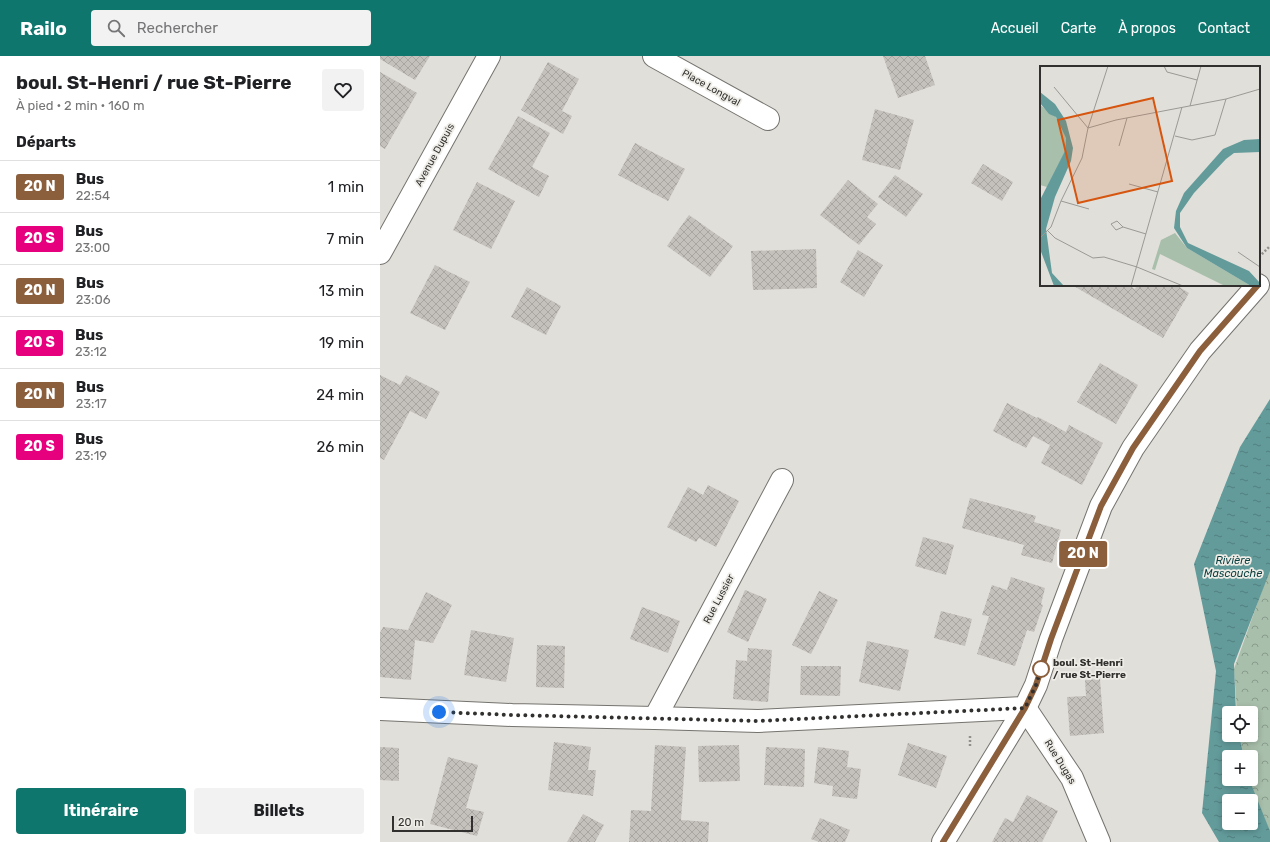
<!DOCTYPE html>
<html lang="fr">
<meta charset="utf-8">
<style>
:root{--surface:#fff;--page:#f2f2f2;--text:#202124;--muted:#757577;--line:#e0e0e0;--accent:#0f766e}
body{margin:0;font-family:Rubik,sans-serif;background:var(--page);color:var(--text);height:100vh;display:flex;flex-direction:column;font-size:15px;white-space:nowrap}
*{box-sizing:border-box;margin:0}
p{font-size:13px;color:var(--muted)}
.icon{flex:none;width:22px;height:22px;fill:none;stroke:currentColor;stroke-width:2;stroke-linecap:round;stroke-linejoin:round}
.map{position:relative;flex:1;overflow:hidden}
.drawer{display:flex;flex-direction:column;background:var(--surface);width:380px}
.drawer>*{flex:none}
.badge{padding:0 8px;border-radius:3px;font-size:14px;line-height:26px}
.fabs{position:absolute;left:842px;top:650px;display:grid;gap:8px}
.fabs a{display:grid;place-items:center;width:36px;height:36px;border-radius:4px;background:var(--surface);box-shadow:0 2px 6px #0003;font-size:20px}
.scale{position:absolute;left:12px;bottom:10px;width:81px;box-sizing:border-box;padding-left:4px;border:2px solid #31302e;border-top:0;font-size:11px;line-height:14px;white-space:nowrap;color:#31302e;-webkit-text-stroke:3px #eeece6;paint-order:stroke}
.you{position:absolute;width:20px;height:20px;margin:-10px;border:3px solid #fff;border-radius:50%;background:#1a73e8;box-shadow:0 0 0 6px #1a73e833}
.map>.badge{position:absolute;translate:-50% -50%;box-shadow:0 0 0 2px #fff}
h2{padding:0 16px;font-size:15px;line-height:36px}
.round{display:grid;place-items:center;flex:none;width:42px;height:42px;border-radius:4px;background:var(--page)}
.overview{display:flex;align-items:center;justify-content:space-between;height:68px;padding:0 16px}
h1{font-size:19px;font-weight:700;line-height:30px}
.button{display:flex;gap:8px;margin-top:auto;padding:8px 16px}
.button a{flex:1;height:46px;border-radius:4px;background:var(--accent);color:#fff;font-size:16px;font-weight:700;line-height:46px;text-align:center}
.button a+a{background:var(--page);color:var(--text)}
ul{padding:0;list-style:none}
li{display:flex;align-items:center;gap:12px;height:52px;padding:0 16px;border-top:1px solid var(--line)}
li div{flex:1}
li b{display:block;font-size:15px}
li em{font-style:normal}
li .badge{min-width:44px;font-weight:700;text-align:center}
header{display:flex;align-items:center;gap:24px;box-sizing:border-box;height:56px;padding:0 20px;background:var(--accent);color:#fff}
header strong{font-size:19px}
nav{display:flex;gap:22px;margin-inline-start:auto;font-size:14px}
.search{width:280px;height:36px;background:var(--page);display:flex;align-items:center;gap:10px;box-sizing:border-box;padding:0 14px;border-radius:4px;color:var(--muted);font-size:15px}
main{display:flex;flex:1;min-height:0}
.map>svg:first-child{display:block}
</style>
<header>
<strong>Railo</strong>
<div class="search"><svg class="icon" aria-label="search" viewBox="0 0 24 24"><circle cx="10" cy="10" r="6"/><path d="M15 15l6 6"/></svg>Rechercher</div>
<nav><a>Accueil</a><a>Carte</a><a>À propos</a><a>Contact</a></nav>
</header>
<main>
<section class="drawer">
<div class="overview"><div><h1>boul. St-Henri / rue St-Pierre</h1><p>À pied · 2 min · 160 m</p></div><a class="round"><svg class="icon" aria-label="heart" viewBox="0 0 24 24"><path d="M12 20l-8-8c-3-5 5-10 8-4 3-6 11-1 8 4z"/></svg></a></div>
<h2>Départs</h2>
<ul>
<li><span class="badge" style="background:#8b5e3c;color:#fff">20 N</span><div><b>Bus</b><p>22:54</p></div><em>1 min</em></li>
<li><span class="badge" style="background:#e6007e;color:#fff">20 S</span><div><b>Bus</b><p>23:00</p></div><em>7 min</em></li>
<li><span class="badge" style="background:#8b5e3c;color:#fff">20 N</span><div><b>Bus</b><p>23:06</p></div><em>13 min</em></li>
<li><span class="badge" style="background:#e6007e;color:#fff">20 S</span><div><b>Bus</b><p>23:12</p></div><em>19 min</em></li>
<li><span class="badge" style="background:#8b5e3c;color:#fff">20 N</span><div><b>Bus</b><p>23:17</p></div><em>24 min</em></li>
<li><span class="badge" style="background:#e6007e;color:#fff">20 S</span><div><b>Bus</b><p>23:19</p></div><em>26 min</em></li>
</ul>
<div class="button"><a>Itinéraire</a><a>Billets</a></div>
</section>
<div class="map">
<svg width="890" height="786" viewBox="0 0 890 786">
<defs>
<pattern id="forest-crowns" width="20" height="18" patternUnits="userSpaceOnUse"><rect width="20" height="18" fill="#a8bfab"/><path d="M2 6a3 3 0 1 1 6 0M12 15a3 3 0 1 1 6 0" fill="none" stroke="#899c8c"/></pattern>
<pattern id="water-ripples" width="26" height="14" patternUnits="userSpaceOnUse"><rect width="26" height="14" fill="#639b9b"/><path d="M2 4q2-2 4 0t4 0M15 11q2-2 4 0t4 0" fill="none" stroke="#527f7f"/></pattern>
<pattern id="building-cross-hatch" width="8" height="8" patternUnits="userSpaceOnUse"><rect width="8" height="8" fill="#c4c0bb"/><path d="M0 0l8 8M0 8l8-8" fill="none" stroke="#a9a5a1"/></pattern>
</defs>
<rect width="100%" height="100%" fill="#e1dfd9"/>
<!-- forest -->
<polygon fill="url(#forest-crowns)" points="890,512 890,776 869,726 869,723 871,723 871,701 864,701 859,679 871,679 871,657 857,657 854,613"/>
<!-- water -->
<path fill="url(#water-ripples)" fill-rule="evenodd" d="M890 343V515L854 608 856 657H849V679H859L864 701H849V723H869L890 775V786H839L822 757 836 615 814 508 860 391ZM849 745H871V767H849Z"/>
<!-- building -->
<g fill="url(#building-cross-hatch)">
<polygon points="0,0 50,0 35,24 0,3"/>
<polygon points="503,0 545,0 555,29 518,42"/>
<polygon points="168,6 199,23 182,55 192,60 183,78 141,54"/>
<polygon points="0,16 37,37 5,93 0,90"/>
<polygon points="495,53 534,64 520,114 482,104"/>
<polygon points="138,60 170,77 152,111 169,120 159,141 108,113"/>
<polygon points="255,87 305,113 288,145 238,119"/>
<polygon points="603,108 633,126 622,145 591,127"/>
<polygon points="515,119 543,138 526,161 498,141"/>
<polygon points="468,124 498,148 487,161 496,168 479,189 440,159"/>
<polygon points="97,126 135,145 111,193 73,174"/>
<polygon points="309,159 353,190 330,221 287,190"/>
<polygon points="436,193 437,232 373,234 371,195"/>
<polygon points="478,194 503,209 484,241 460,226"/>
<polygon points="55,209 90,226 65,274 30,257"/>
<polygon points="692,229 748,229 755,233 757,229 796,229 809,237 783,282"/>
<polygon points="147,231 181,250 166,279 131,261"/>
<polygon points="720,307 758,329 736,368 697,346"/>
<polygon points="0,319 20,329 26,319 60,336 46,363 30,355 4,404 0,402"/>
<polygon points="627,347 657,362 658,361 686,376 689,369 723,387 702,429 661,407 670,389 653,380 646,392 613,375"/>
<polygon points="328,429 359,445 336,491 319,482 316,486 287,471 308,431 323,439"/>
<polygon points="590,442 656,460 654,466 681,474 672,507 641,499 644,489 582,472"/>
<polygon points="543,481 574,489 566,519 535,510"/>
<polygon points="631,521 665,532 661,548 663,549 654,576 647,574 635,610 597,598 609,560 602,559 612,529 627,534"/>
<polygon points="365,534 387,543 368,586 347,576"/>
<polygon points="439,535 458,544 431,598 412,589"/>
<polygon points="46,536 72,549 53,587 35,584 31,624 0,621 0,577 3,571 28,574"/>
<polygon points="262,551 300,565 288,597 250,583"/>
<polygon points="561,555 592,563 585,590 554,582"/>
<polygon points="91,574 134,582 126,626 84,619"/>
<polygon points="487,585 529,594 520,635 479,626"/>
<polygon points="157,589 185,590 184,632 156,631"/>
<polygon points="368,592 392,594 388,646 353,643 356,604 367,605"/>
<polygon points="421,610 461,610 460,640 420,639"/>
<polygon points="720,623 724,677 690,680 687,641 706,640 705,624"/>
<polygon points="174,686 211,691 208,714 216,714 213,740 168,734"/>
<polygon points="528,687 567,700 556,732 518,719"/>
<polygon points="275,689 306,691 301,764 329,766 328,786 249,786 251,754 271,755"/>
<polygon points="359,689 360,725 319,726 318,690"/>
<polygon points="0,691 19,692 19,725 0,724"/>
<polygon points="386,691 425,693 424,731 384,729"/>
<polygon points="438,691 469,695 467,711 481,713 477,743 452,740 453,730 434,727"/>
<polygon points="68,701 98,709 86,752 104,756 97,780 50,768"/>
<polygon points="647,739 678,755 662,786 612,786 625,762 633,766"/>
<polygon points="203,758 224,769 215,786 187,786"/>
<polygon points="440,762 470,774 465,786 439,786 431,783"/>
</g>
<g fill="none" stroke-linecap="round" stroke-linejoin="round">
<!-- minor casing -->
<g stroke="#75736e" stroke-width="24">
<g id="minor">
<polyline points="274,0 388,63"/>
<polyline points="0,197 109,0"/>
<polyline points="645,652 692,722 719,786"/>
<polyline points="275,662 402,424"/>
</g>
</g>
<!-- tertiary casing -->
<g stroke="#75736e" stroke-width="24">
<polyline id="tertiary" points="0,653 132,659 275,662 378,665 645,652"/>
</g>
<!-- primary casing -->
<g stroke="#75736e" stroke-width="24">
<polyline id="primary" points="563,786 645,652 656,629 671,583 721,450 753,392 820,295 878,229"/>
</g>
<!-- path -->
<g stroke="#92908c" stroke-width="2.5" stroke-dasharray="2 2" stroke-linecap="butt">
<polyline points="879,201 890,190"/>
<polyline points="590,680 590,691"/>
</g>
<!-- minor -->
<use href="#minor" stroke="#fff" stroke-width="22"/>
<!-- tertiary -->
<use href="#tertiary" stroke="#fff" stroke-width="22"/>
<!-- primary -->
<use href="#primary" stroke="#fff" stroke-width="22"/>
</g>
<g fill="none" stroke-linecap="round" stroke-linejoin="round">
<!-- line casing -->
<g stroke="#fff" stroke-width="9">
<polyline id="line" points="563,786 645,652 656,629 671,583 721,450 753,392 820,295 878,229"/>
</g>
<!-- line -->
<use href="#line" stroke="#8b5e3c" stroke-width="6"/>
<!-- walk -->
<polyline stroke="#31302e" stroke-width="4" stroke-dasharray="0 7.2" points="59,656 132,659 378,665 645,652 656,629 661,613"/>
</g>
<!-- markers -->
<circle fill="#fff" stroke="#8b5e3c" stroke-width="2" cx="661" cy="613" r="8"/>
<g text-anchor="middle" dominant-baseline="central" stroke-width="3.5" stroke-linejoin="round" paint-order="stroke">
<!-- street labels -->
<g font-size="10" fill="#31302e" stroke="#eeece6">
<text transform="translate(331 32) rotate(29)">Place Longval</text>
<text transform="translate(55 99) rotate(-61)">Avenue Dupuis</text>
<text transform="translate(339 543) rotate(-62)">Rue Lussier</text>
<text transform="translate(680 706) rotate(58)">Rue Dugas</text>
</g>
<!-- stop labels -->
<g font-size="10" font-weight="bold" fill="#31302e" stroke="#eeece6" text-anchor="start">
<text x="673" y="607">boul. St-Henri<tspan x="673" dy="12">/ rue St-Pierre</tspan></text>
</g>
<!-- water labels -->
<g font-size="11" font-style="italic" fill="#073e3f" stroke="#eeece6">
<text x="853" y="504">Rivière<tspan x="853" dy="13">Mascouche</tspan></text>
</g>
</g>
<!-- overview -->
<g transform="translate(660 10)">
<rect width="220" height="220" fill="#e1dfd9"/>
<path d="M0 39 16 51 26 71 25 86 7 121 0 119ZM135 167 147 182 211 220H185L120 188 115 204 112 203 121 174Z" fill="#a8bfab"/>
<path d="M0 56 8 72 6 89 0 87Z" fill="#a8bfab"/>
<path d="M0 26 15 38 26 55 33 82 31 95 15 131 6 163 12 207 24 220H14L0 183V134L25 85 26 72 16 51 9 48 0 37ZM220 73V86L194 87 186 93 154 127 140 147V161L148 177 209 205 220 217V220H211L147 182 134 162 136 145 144 127 183 83 204 74Z" fill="#639b9b"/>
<path fill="none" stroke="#9b9995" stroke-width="1" d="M124 0 127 6 157 14M168 0H187M14 21 48 62 76 54 186 33 220 23M150 40 161 0M135 70 152 74 175 69 186 33M79 80 87 52M89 118 118 126M21 135 49 143M83 161 76 164 71 158 77 155 83 161 106 168M8 165 15 172 53 192 64 191 97 201 143 220M0 172 11 161 21 135 42 92 48 62 68 0M198 186 220 201M91 220 142 41"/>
<path fill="#d6550f" fill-opacity="0.15" stroke="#d6550f" stroke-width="2" d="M113 32 132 115 38 137 18 54Z"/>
<rect width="220" height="220" fill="none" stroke="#31302e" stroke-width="2"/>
</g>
</svg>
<div class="fabs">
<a><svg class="icon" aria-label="locate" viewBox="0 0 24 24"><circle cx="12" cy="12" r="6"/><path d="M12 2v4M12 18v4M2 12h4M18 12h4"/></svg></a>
<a>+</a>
<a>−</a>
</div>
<div class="scale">20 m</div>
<div class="you" style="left:59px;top:656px"></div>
<b class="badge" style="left:703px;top:498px;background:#8b5e3c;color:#fff">20 N</b>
</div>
</main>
